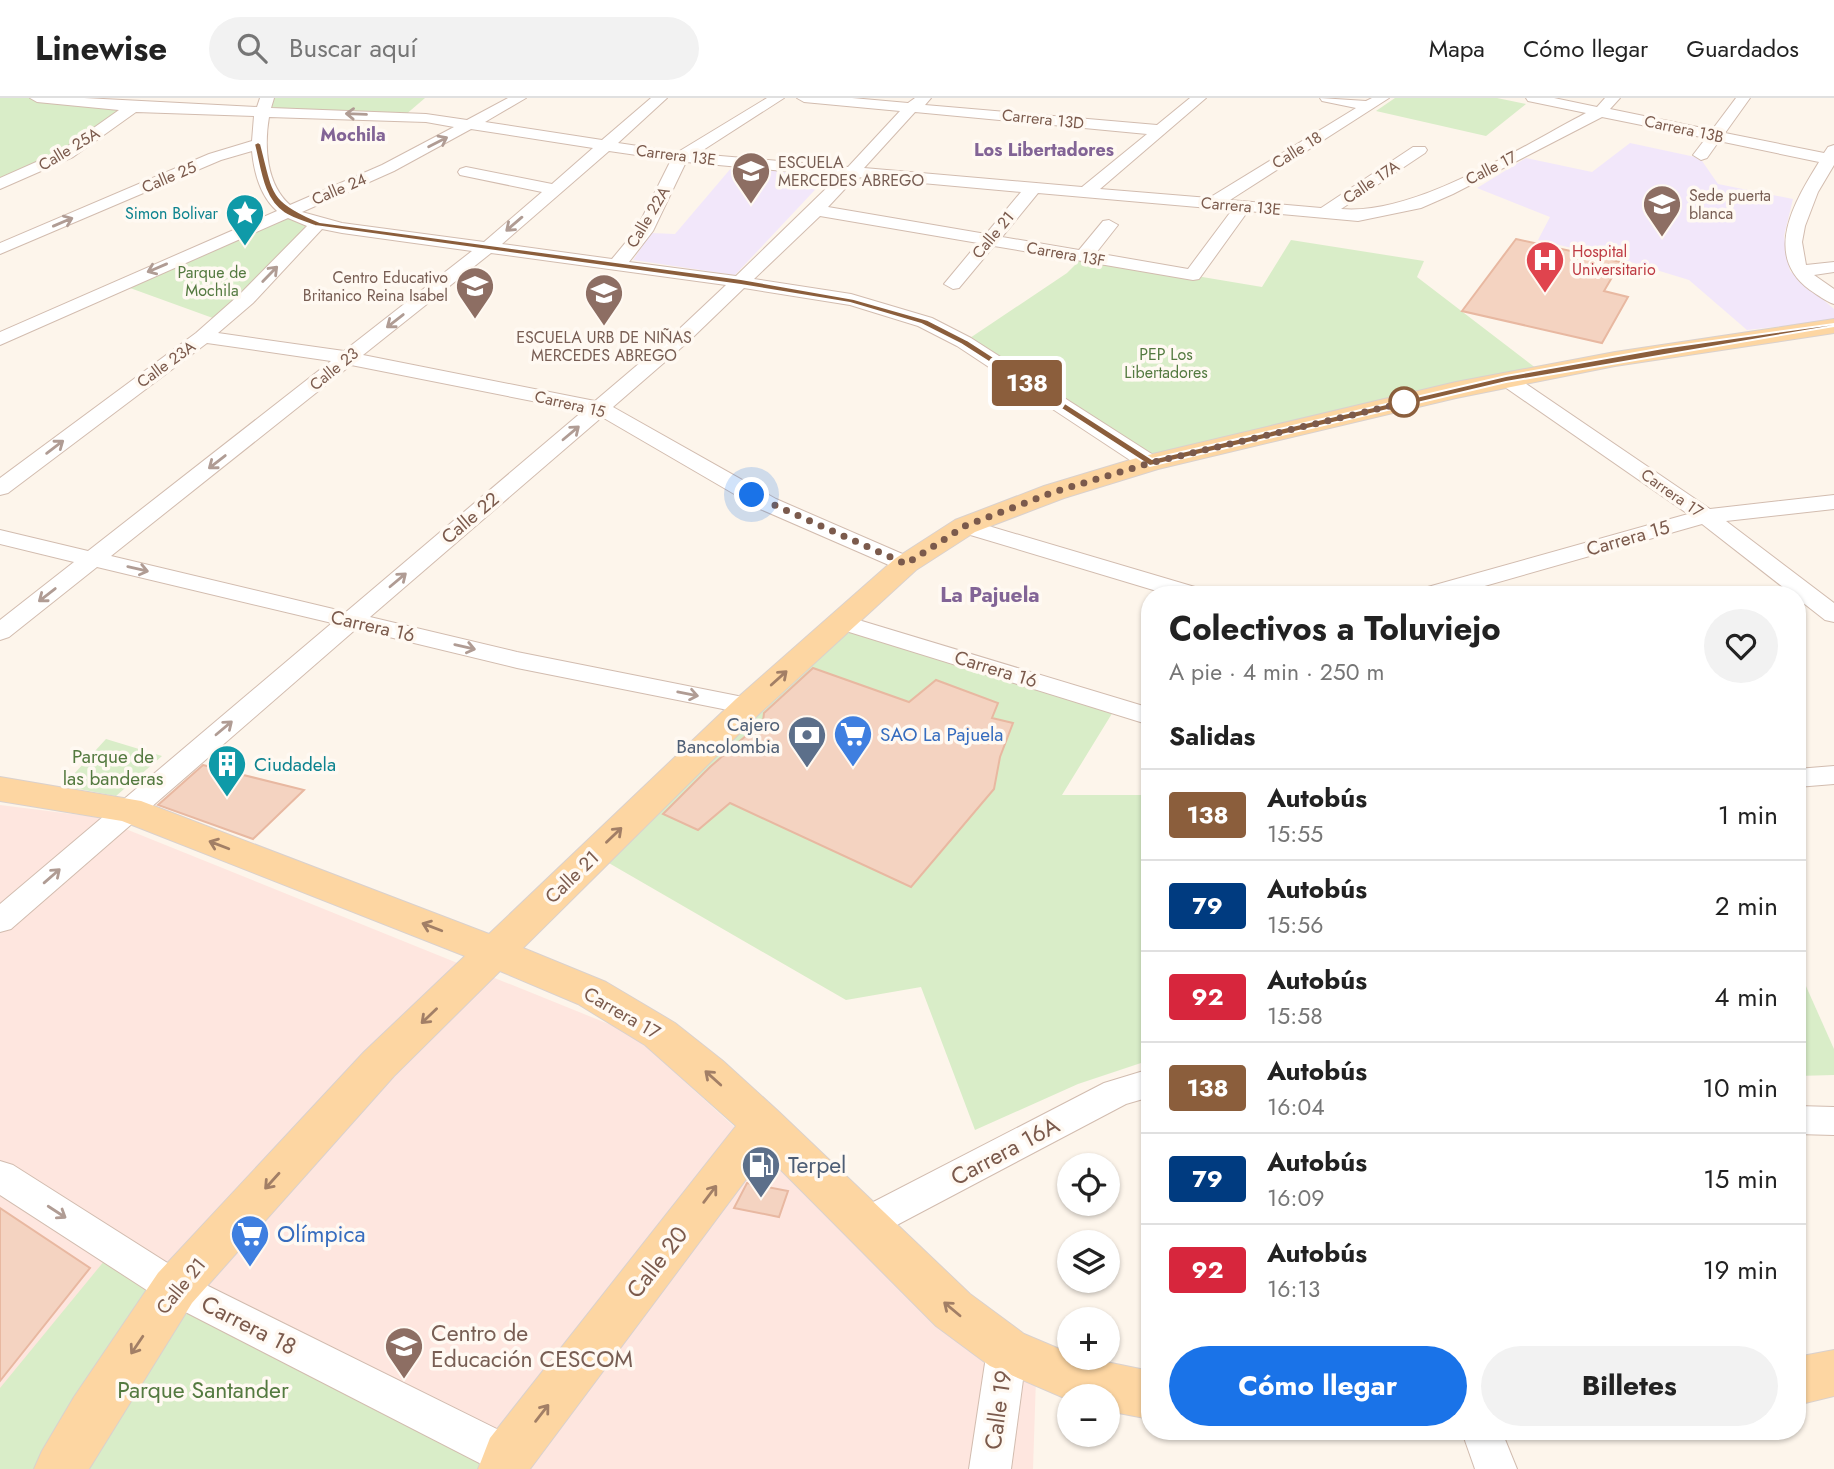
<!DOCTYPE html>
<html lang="es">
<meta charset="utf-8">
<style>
:root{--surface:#fff;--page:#f2f2f2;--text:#222;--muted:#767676;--line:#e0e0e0;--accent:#1a73e8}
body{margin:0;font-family:Jost,sans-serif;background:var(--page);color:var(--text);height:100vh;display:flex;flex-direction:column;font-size:26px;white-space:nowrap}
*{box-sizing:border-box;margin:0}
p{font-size:23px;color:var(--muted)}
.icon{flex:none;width:38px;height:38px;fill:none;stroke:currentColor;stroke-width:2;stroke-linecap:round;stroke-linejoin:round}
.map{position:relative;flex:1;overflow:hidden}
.sheet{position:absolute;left:1141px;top:488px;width:665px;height:854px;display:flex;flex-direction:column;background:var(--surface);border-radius:28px;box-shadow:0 2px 5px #0004}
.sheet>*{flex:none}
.badge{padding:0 14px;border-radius:5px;font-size:24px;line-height:46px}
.fabs{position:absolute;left:1057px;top:1055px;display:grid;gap:14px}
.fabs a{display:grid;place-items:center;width:63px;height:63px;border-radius:50%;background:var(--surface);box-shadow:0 2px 5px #0004;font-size:35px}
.you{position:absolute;width:35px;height:35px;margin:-18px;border:5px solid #fff;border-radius:50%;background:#1a73e8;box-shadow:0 0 0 10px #1a73e833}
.map>.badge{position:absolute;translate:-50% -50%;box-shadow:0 0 0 4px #fff}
h2{padding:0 28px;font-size:26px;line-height:63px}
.round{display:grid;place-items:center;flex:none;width:74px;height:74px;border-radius:37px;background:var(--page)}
.headline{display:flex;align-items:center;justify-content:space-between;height:119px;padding:0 28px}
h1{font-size:33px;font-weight:700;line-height:52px}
.primary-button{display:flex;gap:14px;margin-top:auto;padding:14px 28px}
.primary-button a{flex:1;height:80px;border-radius:42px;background:var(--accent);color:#fff;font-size:28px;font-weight:700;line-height:80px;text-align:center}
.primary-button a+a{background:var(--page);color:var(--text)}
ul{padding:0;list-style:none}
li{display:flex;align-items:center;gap:21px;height:91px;padding:0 28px;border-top:2px solid var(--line)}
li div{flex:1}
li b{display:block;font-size:26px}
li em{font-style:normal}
li .badge{min-width:77px;font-weight:700;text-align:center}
header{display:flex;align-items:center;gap:42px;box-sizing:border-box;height:98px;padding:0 35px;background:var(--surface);border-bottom:2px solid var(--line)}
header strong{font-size:33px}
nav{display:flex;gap:38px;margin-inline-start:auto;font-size:24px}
.search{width:490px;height:63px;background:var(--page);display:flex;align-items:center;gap:18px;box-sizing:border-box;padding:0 24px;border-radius:38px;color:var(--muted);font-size:26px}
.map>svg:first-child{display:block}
</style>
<header>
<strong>Linewise</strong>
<div class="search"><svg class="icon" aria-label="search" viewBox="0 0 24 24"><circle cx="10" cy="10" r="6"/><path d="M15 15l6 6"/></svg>Buscar aquí</div>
<nav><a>Mapa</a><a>Cómo llegar</a><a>Guardados</a></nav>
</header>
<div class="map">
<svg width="1834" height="1371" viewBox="0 0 1834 1371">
<rect width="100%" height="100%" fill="#fdf5eb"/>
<!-- commercial -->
<polygon fill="#fee6df" points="0,707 96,719 631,935 986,1257 1036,1280 1033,1371 0,1371"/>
<!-- education -->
<g fill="#f2e7fa">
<polygon points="1630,45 1700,60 1718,86 1793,101 1784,138 1790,173 1834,211 1834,222 1747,232 1689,182 1627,163 1538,142 1550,119 1477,90 1526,60 1592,74"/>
<polygon points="732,69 828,78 735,177 633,162 651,135 675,136"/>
</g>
<!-- green -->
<g fill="#d9edc8">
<polygon points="0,0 37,0 133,9 93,39 0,86"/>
<polygon points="270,0 425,0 404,18 262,12"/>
<polygon points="1395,0 1497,0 1526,6 1486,38 1376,13"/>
<polygon points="287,114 318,126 221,223 119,186"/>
<polygon points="1291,142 1424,163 1417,179 1541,274 1150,365 964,244 1067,175 1083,159 1262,189"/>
<polygon points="842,524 1116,609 1062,697 1150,697 1150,962 1078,986 975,1032 921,889 846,902 595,757"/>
<polygon points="106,641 162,658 116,698 63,688"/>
<polygon points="1797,868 1834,951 1834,977 1797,978"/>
<polygon points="114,1151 505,1371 0,1371 0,1290"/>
</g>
<!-- building -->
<g fill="#f4d3c1" stroke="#e8b8a1" stroke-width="2">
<polygon points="1516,141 1621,164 1604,193 1628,199 1602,245 1462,213"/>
<polygon points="813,570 909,604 936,582 998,605 992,620 1013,625 1000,659 994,691 911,789 730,705 698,732 663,716 710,669 763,623 764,615"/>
<polygon points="203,667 304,692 253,741 158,707"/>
<polygon points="747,1085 788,1093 779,1119 734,1110"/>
<polygon points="0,1110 90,1170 0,1283"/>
</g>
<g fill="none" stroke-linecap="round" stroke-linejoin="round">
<!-- minor casing -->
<g stroke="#d2bcaf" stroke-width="2">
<g id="minor">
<path d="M30 0H84L257 9 260 0H274L271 10 426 16 467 22 508 0H526L485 24 602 42 651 0H667L618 45 678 54 767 0H784L697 56 848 69 900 13 804 4 797 0H852L908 5 915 0H931L925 7 1157 27 1190 0H1206L1100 91 1209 100 1356 10 1322 3 1320 0 1366 3 1372 0H1389L1230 102 1321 110 1413 49H1425L1427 52 1425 55 1341 111C1414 118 1521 49 1586 15L1528 3 1526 0H1554L1597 9 1605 0H1620L1610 11 1712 32 1736 0H1750L1725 35 1824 55 1828 49 1834 47V67L1818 94 1805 128 1802 144 1806 167 1834 164V174L1814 177 1834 191V206C1825 203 1818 197 1810 192 1762 157 1795 103 1819 64L1719 43 1707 60 1701 62 1693 57 1706 40 1602 19 1453 96 1421 110 1358 123 1248 113 1199 181 1193 182 994 148 959 190 953 191 944 186 978 145 820 118 754 181 851 196 932 220 971 240 1158 360 1161 365 1158 370H1142L957 248 918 228 850 207 744 190 689 243 613 309 776 401 914 461 918 466 914 471H898L760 411 602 319 370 519 517 554 748 600 757 602 761 608 757 614 748 616 517 570 356 531 11 831 0 834V806L332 525 97 469 9 539 0 542V522L74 464 0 446V432L88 453 331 263 207 245 8 395 0 397V380L196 235 239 197 307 128 288 120 0 247V234L277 113C260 98 254 74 252 53L221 62 0 156V145L209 56 252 43 254 18 136 14 73 59 0 91V80L61 53 119 12 37 4ZM915 14 1147 36 1082 89 864 70ZM269 19 426 24 454 29 382 67 290 107C266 86 264 48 269 19ZM471 31 593 50 552 86 466 69 460 71 458 74 460 77 542 94 484 144 342 125 302 114 394 73ZM609 53 671 62 636 132 612 161 502 146ZM686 64 839 78 736 178 629 164 653 133ZM856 79 1021 94 986 136 828 109ZM1038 95 1232 112 1188 171 1096 155 1118 127 1109 122 1103 123 1079 152 1002 139ZM322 131 342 135 472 153 344 253 218 235 253 205ZM491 155 726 187 675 235 595 303 363 257ZM351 267 583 313 346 514 111 458Z"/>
<polygon points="1506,275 1513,277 1710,411 1834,397 1834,411 1726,423 1834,505 1834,524 1825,522 1797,500 1797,497 1793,497 1702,426 1453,497 1414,497 1417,492 1688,416 1499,285 1496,281 1499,277"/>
<polygon points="965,421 1205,492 1208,497 1170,497 957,433 954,428 957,423"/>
<polygon points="842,517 1150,610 1150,627 833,529 830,524 833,519"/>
<polygon points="1834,668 1834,686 1797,689 1797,671"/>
<polygon points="1150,971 1150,999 1126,1006 876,1138 863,1143 850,1138 845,1127 850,1116 1104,985"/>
<polygon points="1797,1008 1834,1009 1834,1037 1797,1036"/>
<polygon points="0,1063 13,1067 188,1178 523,1344 529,1358 523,1371 491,1371 162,1202 0,1097"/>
<polygon points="1007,1234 1021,1239 1027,1252 1011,1371 969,1371 987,1252 993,1239"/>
<polygon points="1462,1334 1502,1334 1517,1371 1475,1371"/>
</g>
</g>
<!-- major casing -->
<g stroke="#dad1cd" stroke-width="2">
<g id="major">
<polygon points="1834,221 1834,235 1615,268 1456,300 1158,371 1064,400 975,434 916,472 760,615 523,850 606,884 675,925 723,963 778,1013 970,1196 1024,1236 1069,1255 1069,1260 1087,1260 1150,1273 1150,1321 1108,1313 1108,1298 1069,1298 1069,1302 990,1268 936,1228 765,1056 530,1371 478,1371 490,1340 736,1028 645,947 578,906 500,873 394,978 192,1205 89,1371 34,1371 42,1353 74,1299 158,1175 364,954 465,858 122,723 0,703 0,679 141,703 489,836 736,601 896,460 955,422 1044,388 1140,359 1456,284 1615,254"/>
<polygon points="1834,1252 1834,1298 1797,1307 1797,1259"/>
</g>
</g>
<!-- minor -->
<use href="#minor" fill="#fff" fill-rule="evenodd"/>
<!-- major -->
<use href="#major" fill="#fdd6a2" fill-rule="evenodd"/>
</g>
<!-- one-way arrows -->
<defs><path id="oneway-shaft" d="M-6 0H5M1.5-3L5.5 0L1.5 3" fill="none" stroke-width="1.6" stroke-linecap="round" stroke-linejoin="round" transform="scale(1.75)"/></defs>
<g stroke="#b09c94">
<use href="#oneway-shaft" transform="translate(356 16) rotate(-178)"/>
<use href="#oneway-shaft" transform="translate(438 44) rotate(-27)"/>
<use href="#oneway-shaft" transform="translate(63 124) rotate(-23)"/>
<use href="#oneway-shaft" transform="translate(514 126) rotate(139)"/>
<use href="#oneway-shaft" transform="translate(157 170) rotate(157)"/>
<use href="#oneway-shaft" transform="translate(270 176) rotate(-46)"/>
<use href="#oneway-shaft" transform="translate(395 223) rotate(142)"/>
<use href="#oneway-shaft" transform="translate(571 335) rotate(-40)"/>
<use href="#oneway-shaft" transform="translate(55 349) rotate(-37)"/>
<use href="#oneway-shaft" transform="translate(217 364) rotate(142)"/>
<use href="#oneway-shaft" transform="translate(138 471) rotate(13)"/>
<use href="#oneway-shaft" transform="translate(398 482) rotate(-40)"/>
<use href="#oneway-shaft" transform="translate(47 497) rotate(142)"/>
<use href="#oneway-shaft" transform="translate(465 549) rotate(13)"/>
<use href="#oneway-shaft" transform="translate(688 596) rotate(11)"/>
<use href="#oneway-shaft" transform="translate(224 630) rotate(-40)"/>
<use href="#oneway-shaft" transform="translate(52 778) rotate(-41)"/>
<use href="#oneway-shaft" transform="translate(57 1114) rotate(33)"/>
</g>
<g stroke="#a27f66">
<use href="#oneway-shaft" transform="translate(779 580) rotate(-42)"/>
<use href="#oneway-shaft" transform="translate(614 737) rotate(-44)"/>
<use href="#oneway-shaft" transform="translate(219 747) rotate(-159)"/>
<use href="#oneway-shaft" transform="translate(432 829) rotate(-159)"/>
<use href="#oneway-shaft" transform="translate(429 918) rotate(136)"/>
<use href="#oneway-shaft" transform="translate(713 980) rotate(-138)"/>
<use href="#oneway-shaft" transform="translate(272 1083) rotate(132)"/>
<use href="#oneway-shaft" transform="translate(710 1096) rotate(-53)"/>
<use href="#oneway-shaft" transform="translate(952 1211) rotate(-140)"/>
<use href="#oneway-shaft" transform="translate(137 1247) rotate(124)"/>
<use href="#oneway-shaft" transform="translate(542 1315) rotate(-52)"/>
</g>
<!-- line -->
<path fill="#8b5e3c" stroke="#fff" stroke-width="2" d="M258 44 261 46C274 95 269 103 320 124L741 181 854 201 928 222 967 242 1152 361 1506 278 1663 250 1834 226V228L1506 284 1150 368 961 246 921 226 850 205 741 187 315 128C305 124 293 121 284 115 262 101 260 69 254 46Z"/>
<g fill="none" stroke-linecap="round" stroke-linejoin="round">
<!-- walk -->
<polyline stroke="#7b5a4c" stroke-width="7" stroke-dasharray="0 12.6" points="752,397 906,466 965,428 1054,394 1150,365 1407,304 1404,304"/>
</g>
<!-- icons -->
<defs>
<g id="school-pin" transform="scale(2.0125)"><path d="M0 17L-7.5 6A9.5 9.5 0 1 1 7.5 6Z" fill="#8d6e63" stroke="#fff9f2"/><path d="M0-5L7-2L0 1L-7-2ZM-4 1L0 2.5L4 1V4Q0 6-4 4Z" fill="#fff"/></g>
<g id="university-pin" transform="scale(2.0125)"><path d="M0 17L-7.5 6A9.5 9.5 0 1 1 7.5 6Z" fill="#8d6e63" stroke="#fff9f2"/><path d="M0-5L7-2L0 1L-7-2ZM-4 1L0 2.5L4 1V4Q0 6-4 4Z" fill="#fff"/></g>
<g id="sight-pin" transform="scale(2.0125)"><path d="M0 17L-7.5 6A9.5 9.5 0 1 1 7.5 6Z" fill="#0f9aa8" stroke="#fff9f2"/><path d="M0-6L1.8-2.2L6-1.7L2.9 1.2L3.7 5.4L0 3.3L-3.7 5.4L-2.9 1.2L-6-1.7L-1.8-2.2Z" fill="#fff"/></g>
<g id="hospital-pin" transform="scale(2.0125)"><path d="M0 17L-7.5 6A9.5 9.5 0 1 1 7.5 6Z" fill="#e0444e" stroke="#fff9f2"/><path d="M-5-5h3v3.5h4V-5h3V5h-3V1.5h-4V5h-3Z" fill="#fff"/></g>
<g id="supermarket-pin" transform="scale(2.0125)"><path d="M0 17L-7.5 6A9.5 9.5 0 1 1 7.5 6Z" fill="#3f7fe0" stroke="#fff9f2"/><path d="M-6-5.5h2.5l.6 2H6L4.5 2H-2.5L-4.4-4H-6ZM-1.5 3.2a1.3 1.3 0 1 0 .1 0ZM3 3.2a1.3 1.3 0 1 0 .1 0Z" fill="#fff"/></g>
<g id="bank-pin" transform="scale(2.0125)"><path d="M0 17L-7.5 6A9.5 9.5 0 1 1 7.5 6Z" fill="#5c6f8a" stroke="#fff9f2"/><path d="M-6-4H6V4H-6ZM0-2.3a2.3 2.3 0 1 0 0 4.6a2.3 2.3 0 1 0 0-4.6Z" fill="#fff"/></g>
<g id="building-pin" transform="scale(2.0125)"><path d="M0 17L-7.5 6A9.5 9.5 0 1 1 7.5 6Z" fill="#0f9aa8" stroke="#fff9f2"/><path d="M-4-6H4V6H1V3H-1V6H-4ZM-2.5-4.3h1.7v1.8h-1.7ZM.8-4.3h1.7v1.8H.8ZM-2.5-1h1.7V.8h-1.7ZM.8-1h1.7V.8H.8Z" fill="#fff"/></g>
<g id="fuel-pin" transform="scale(2.0125)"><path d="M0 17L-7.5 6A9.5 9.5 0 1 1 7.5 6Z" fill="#5c6f8a" stroke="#fff9f2"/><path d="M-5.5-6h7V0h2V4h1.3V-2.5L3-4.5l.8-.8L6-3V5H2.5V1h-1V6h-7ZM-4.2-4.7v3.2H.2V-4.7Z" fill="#fff"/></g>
</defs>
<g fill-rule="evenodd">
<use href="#school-pin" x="751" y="73"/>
<use href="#university-pin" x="1662" y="106"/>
<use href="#sight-pin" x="245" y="115"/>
<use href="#hospital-pin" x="1545" y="162"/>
<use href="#school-pin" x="475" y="188"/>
<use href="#school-pin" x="604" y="195"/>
<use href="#supermarket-pin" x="853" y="636"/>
<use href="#bank-pin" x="807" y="637"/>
<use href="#building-pin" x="227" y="666"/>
<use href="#fuel-pin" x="761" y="1067"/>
<use href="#supermarket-pin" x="250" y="1136"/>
<use href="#university-pin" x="404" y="1248"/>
</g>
<!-- markers -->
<circle fill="#fff" stroke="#8b5e3c" stroke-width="3.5" cx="1404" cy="304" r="14"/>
<g text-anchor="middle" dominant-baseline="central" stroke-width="7" stroke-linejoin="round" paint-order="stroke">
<!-- far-street labels -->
<g font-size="16" fill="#7b5a4c" stroke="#fff9f2">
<text transform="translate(1043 21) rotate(6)">Carrera 13D</text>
<text transform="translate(1684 31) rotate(12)">Carrera 13B</text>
<text transform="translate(69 51) rotate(-31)">Calle 25A</text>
<text transform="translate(1297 52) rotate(-32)">Calle 18</text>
<text transform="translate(676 57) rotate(7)">Carrera 13E</text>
<text transform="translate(1491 70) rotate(-27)">Calle 17</text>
<text transform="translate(169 79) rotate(-23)">Calle 25</text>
<text transform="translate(1371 84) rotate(-34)">Calle 17A</text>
<text transform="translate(339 91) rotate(-23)">Calle 24</text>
<text transform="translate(1241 108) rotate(5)">Carrera 13E</text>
<text transform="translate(648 119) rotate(-59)">Calle 22A</text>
<text transform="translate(993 137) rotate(-50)">Calle 21</text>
<text transform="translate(1066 156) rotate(10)">Carrera 13F</text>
<text transform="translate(166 266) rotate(-36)">Calle 23A</text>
<text transform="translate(334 271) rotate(-39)">Calle 23</text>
<text transform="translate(570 306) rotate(13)">Carrera 15</text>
<text transform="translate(1672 395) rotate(35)">Carrera 17</text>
</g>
<!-- far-education labels -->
<g font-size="16" fill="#785e54" stroke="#fff9f2" text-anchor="start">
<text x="778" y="64">ESCUELA<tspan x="778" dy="18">MERCEDES ABREGO</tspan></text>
<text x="1689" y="97">Sede puerta<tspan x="1689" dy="18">blanca</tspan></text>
<text x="448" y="179" text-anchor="end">Centro Educativo<tspan x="448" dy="18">Britanico Reina Isabel</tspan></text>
<text x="604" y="239" text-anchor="middle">ESCUELA URB DE NIÑAS<tspan x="604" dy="18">MERCEDES ABREGO</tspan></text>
</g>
<!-- far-culture labels -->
<g font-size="16" fill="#0d838f" stroke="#fff9f2" text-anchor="end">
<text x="218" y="115">Simon Bolivar</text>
</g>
<!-- far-health labels -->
<g font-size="16" fill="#be3a42" stroke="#fff9f2" text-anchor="start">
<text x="1572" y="153">Hospital<tspan x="1572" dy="18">Universitario</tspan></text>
</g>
<!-- far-park labels -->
<g font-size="16" fill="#547a40" stroke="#fff9f2">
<text x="212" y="174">Parque de<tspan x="212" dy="18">Mochila</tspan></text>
<text x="1166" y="256">PEP Los<tspan x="1166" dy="18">Libertadores</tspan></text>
</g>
<!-- far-neighbourhood labels -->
<g font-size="18" font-weight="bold" fill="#826496" stroke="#fff9f2">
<text x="353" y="37">Mochila</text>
<text x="1044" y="52">Los Libertadores</text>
</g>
<!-- street labels -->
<g font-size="19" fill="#7b5a4c" stroke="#fff9f2">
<text transform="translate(470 420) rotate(-40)">Calle 22</text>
<text transform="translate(1628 440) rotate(-16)">Carrera 15</text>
<text transform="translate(373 528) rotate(13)">Carrera 16</text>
<text transform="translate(996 571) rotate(17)">Carrera 16</text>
<text transform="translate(572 779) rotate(-44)">Calle 21</text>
<text transform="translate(622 915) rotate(30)">Carrera 17</text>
<text transform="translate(181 1188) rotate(-51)">Calle 21</text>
</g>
<!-- service labels -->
<g font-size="19" fill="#4e5e75" stroke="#fff9f2" text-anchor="end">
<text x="780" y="626">Cajero<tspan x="780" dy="22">Bancolombia</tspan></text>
</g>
<!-- shop labels -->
<g font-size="19" fill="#366cbe" stroke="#fff9f2" text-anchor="start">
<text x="880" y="636">SAO La Pajuela</text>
</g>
<!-- park labels -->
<g font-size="19" fill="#547a40" stroke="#fff9f2">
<text x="113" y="658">Parque de<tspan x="113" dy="22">las banderas</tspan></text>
</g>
<!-- culture labels -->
<g font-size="19" fill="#0d838f" stroke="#fff9f2" text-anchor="start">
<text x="254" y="666">Ciudadela</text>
</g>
<!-- neighbourhood labels -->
<g font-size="21" font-weight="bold" fill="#826496" stroke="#fff9f2">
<text x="990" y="497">La Pajuela</text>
</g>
<!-- near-street labels -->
<g font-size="23" fill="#7b5a4c" stroke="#fff9f2">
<text transform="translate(1005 1053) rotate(-28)">Carrera 16A</text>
<text transform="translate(657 1164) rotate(-52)">Calle 20</text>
<text transform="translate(249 1227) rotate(27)">Carrera 18</text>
<text transform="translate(998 1312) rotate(-82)">Calle 19</text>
</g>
<!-- near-service labels -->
<g font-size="23" fill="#4e5e75" stroke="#fff9f2" text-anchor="start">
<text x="788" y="1067">Terpel</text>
</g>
<!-- near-shop labels -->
<g font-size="23" fill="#366cbe" stroke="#fff9f2" text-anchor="start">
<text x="277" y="1136">Olímpica</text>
</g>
<!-- near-education labels -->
<g font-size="23" fill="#785e54" stroke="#fff9f2" text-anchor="start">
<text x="431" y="1235">Centro de<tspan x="431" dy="26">Educación CESCOM</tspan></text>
</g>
<!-- near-park labels -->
<g font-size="23" fill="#547a40" stroke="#fff9f2">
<text x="203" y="1292">Parque Santander</text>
</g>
</g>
</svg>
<div class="fabs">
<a><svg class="icon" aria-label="locate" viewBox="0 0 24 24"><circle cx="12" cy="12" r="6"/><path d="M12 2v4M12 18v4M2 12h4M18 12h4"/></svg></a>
<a><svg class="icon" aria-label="layers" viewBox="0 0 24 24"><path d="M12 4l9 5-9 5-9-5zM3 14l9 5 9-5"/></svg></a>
<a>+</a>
<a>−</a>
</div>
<div class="you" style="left:752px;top:397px"></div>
<b class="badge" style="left:1027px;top:285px;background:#8b5e3c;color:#fff">138</b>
<section class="sheet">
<div class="headline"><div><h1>Colectivos a Toluviejo</h1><p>A pie · 4 min · 250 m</p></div><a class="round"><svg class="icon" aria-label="heart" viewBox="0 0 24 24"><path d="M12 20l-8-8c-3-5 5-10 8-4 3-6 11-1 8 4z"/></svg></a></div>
<h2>Salidas</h2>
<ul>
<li><span class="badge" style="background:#8b5e3c;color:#fff">138</span><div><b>Autobús</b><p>15:55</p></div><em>1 min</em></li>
<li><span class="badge" style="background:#003b80;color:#fff">79</span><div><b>Autobús</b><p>15:56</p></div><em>2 min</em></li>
<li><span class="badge" style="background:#d7263d;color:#fff">92</span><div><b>Autobús</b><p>15:58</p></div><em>4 min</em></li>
<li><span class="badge" style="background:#8b5e3c;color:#fff">138</span><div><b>Autobús</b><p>16:04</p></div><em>10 min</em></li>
<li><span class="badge" style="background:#003b80;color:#fff">79</span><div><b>Autobús</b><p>16:09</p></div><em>15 min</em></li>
<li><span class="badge" style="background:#d7263d;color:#fff">92</span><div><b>Autobús</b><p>16:13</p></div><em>19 min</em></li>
</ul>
<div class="primary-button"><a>Cómo llegar</a><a>Billetes</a></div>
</section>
</div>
